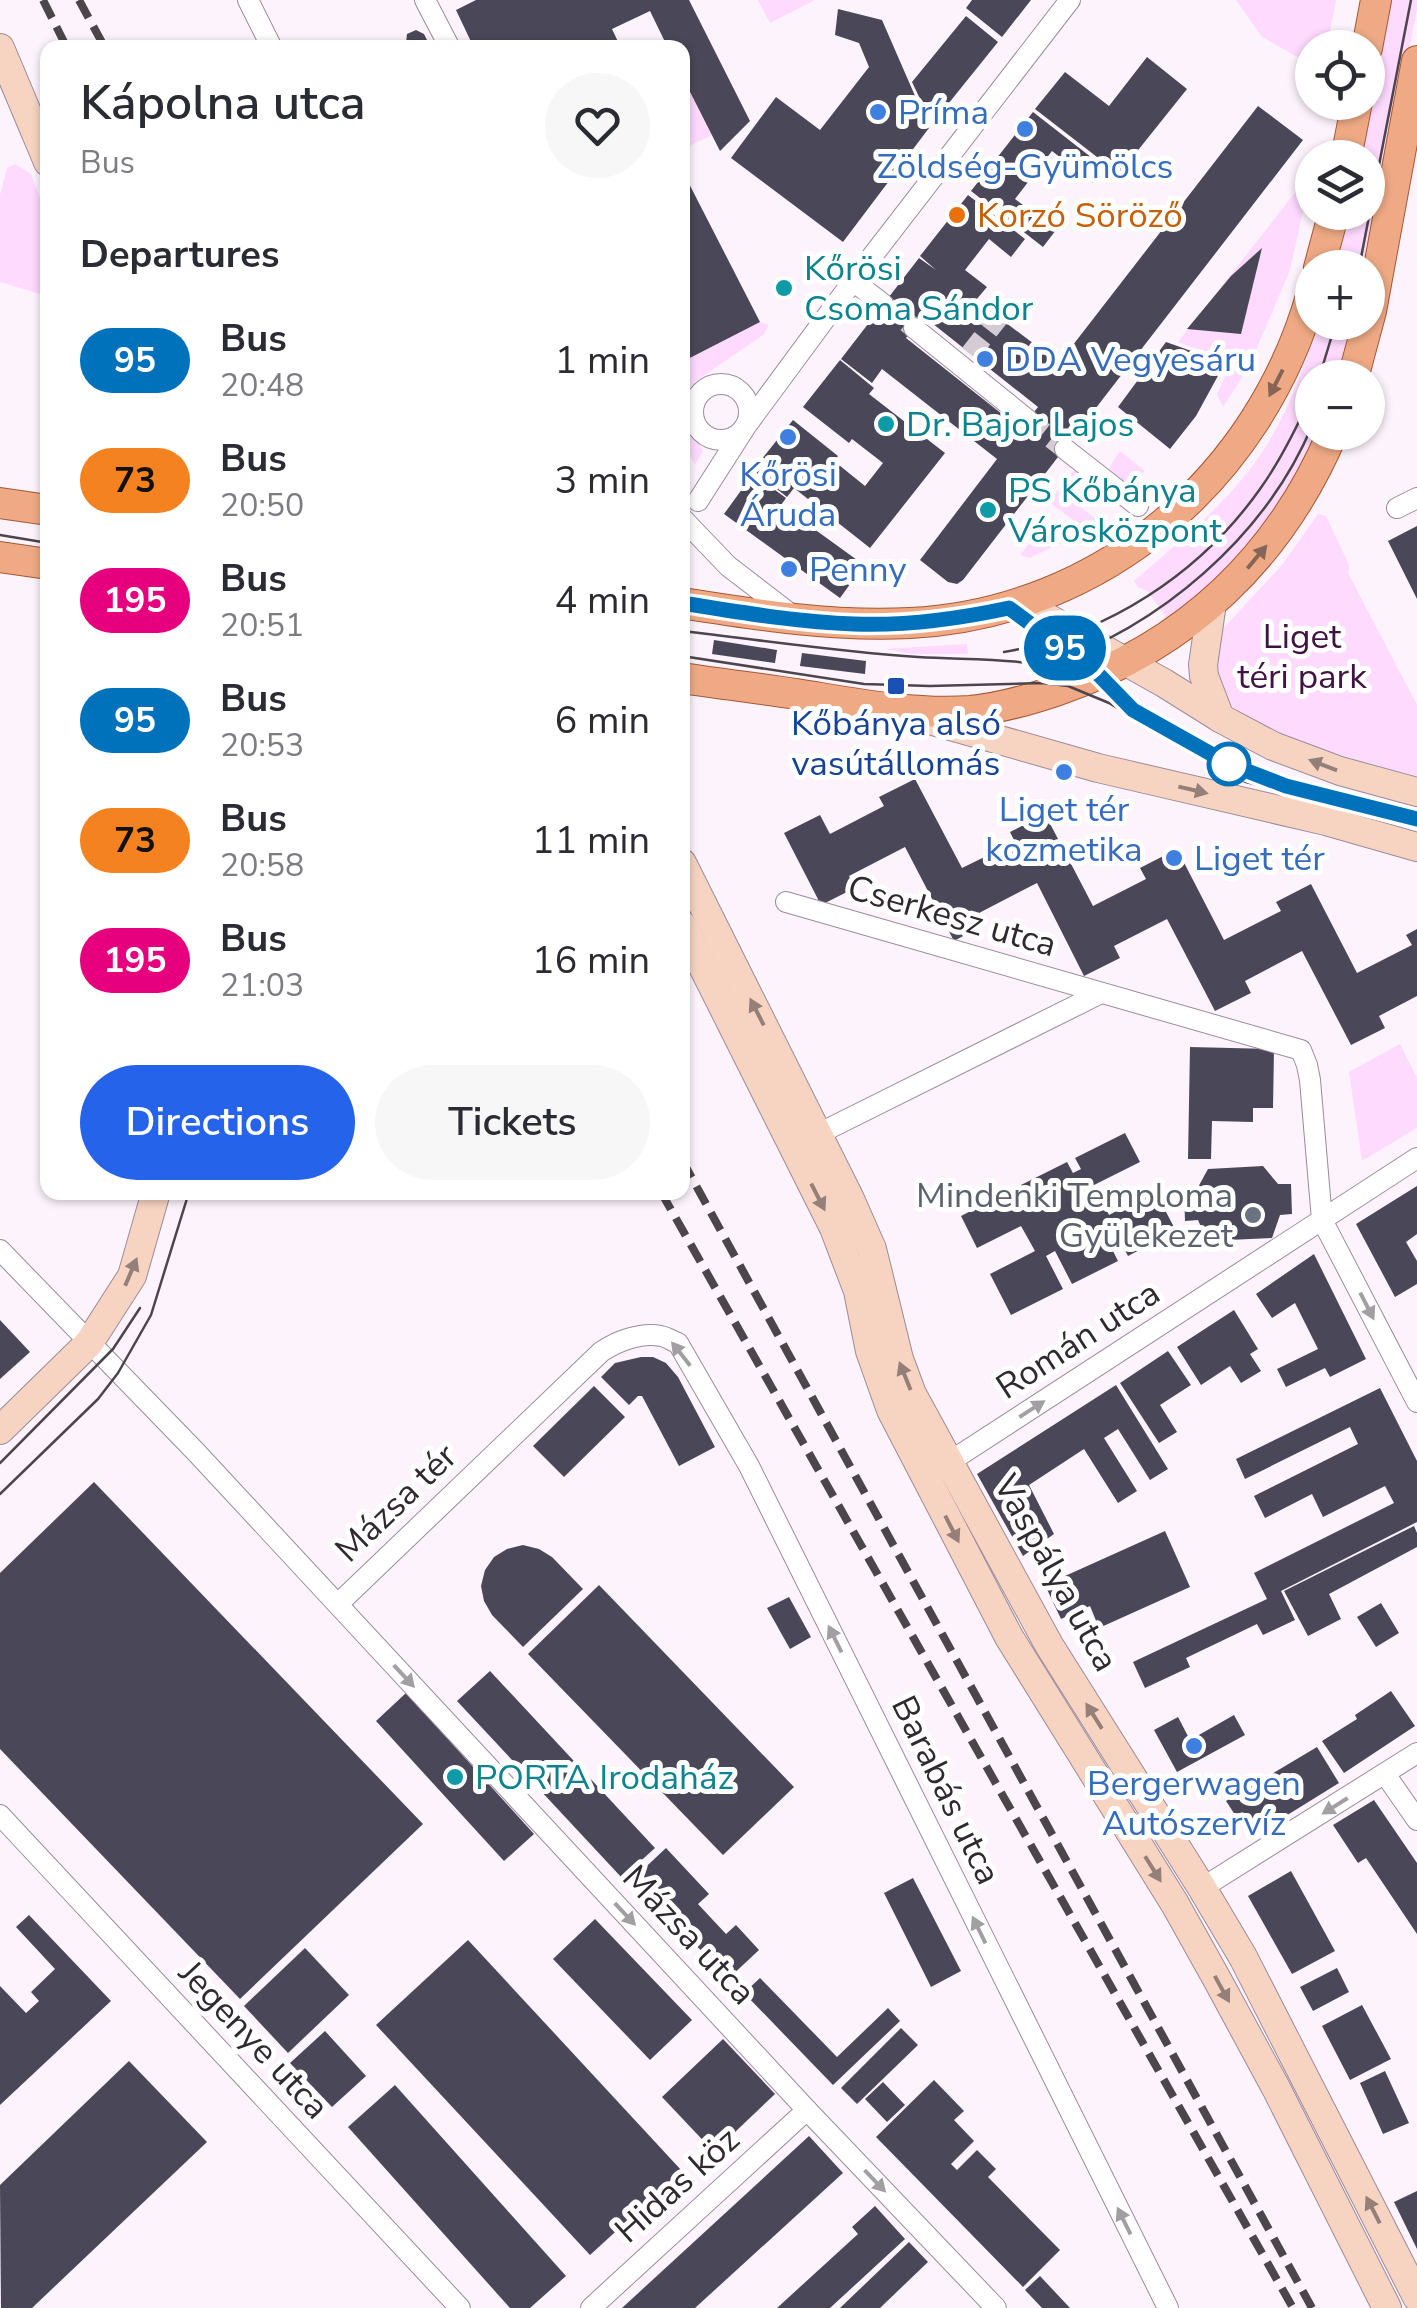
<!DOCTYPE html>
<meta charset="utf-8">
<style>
:root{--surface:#fff;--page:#f7f7f7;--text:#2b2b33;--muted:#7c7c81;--accent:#2563eb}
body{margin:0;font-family:"Nunito Sans",sans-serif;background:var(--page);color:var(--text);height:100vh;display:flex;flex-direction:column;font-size:38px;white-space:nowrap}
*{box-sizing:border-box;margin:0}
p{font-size:32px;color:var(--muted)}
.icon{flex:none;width:55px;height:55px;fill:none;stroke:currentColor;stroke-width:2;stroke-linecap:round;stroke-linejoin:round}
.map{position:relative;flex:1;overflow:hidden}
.side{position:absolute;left:40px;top:40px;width:650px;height:1160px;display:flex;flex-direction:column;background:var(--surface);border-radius:20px;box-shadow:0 2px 8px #0004}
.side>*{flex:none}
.badge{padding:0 20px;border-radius:32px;font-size:35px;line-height:65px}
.controls{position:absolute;left:1295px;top:30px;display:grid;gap:20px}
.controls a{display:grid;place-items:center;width:90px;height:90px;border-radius:50%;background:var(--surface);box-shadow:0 2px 8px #0004;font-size:50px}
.map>.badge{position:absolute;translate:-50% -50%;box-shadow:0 0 0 5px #fff}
h2{padding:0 40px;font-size:38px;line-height:90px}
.round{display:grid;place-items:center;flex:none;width:105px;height:105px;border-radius:52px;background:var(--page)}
.overview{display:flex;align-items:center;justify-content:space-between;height:170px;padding:0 40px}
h1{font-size:48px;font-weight:600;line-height:75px}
.primary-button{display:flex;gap:20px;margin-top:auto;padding:20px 40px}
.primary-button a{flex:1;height:115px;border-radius:60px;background:var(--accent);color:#fff;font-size:40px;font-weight:600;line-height:115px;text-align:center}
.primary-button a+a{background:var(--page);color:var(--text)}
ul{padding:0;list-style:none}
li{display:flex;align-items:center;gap:30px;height:120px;padding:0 40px}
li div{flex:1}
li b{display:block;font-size:38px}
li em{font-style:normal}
li .badge{min-width:110px;font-weight:700;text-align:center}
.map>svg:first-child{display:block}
</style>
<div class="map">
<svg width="1417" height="2308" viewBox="0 0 1417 2308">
<rect width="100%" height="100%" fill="#fdf3fd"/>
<!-- green -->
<g fill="#fddafe">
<polygon points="758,0 815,0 770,23"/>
<polygon points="1236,0 1336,0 1327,47 1312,48 1312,65 1262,37"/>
<polygon points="1391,0 1417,0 1417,9 1367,267 1337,268 1349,213 1368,212 1368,158 1360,157"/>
<polygon points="682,76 712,135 683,149 682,149"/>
<polygon points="15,164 31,174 47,216 47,296 0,282 0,195 7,168"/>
<polygon points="1312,171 1290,270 1249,367 1223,407 1217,394 1232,362 1178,342"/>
<polygon points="760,322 769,325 763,335 696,381 686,397 686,419 703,451 695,465 683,442 682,362"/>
<path d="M1320 323H1356L1344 377 1312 378V432L1324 433 1242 562 1166 628 1160 622 1166 616 1147 591 1138 587 1134 581C1182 539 1235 498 1268 443 1291 406 1304 363 1320 323Z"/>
<polygon points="1120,451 1145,471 1125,486 1109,468"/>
<polygon points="1074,470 1084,478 1069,497 1098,521 1085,529 1049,502"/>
<path d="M1318 514 1326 516 1349 565 1348 573 1417 705V776C1378 766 1232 730 1220 690 1216 676 1218 651 1217 635L1282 565Z"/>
<polygon points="1041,530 1060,543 1030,558 1020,555"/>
<polygon points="967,644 968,654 912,654 885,649"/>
<polygon points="1400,1044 1417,1078 1417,1128 1362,1161 1349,1072"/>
</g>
<!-- building -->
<g fill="#4a4758" fill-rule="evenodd">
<polygon points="476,0 689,0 750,121 720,151 682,76 682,48 668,48 650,11 612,29 621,48 474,48 456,10"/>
<polygon points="972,0 1031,0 1002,37 966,8"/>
<polygon points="838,9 882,20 929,128 843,242 731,158 776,97 820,130 869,67 859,43 835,35"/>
<polygon points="966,16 998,42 932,124 912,82"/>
<polygon points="416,30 424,34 427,40 426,48 408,48 406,43 407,34"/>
<polygon points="1147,57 1187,89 1119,174 1035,109 1065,72 1109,106"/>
<path d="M1258 106 1303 140 963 580 957 584 948 582 920 560 997 459 882 369 872 383 841 359 919 258 936 270 920 256 968 195 1025 239 1011 257 989 239 965 270 987 287 976 300 1059 363ZM923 316 1038 407 1021 429 906 338Z"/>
<polygon points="1033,112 1105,168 1093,183 1052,151 1015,199 1056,230 1043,247 971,191"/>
<polygon points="682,170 760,322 682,362"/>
<polygon points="1262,248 1241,334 1187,329 1231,276"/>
<polygon points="1166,342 1225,363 1196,416 1170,449 1118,407"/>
<polygon points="840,360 874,388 869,394 945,453 870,548 794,488 787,497 753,470 793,420 838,456 834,461 865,486 883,463 852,439 849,443 803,407"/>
<polygon points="753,474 786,498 781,505 864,565 840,598 724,514"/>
<polygon points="1417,526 1417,599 1388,541"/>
<polygon points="714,640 777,650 775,663 712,654"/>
<polygon points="802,653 866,661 865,674 800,666"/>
<polygon points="915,779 962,868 1015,842 1010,832 1045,814 1093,906 1146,879 1140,868 1177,849 1224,940 1281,911 1276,902 1311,884 1357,973 1412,945 1406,935 1417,929 1417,996 1379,1016 1385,1028 1351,1045 1302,951 1245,981 1251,993 1215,1011 1167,919 1114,946 1120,958 1084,976 1037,883 979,913 985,924 954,941 905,847 849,876 855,888 821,905 784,833 820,815 830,834 884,806 879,797"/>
<polygon points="1190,1047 1274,1049 1273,1108 1253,1108 1253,1122 1212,1121 1211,1159 1188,1159"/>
<polygon points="1125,1133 1140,1162 1094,1185 1109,1215 1155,1191 1176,1231 1128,1256 1111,1224 1102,1229 1118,1261 1072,1284 1055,1251 1046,1256 1063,1289 1011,1315 990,1274 1035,1251 1021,1226 977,1248 961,1216 1008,1192 1013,1202 1022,1198 1017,1187 1067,1162 1073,1173 1081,1169 1075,1158"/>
<polygon points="1263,1166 1278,1184 1291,1184 1292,1214 1280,1215 1272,1238 1207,1241 1198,1220 1185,1221 1184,1190 1197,1189 1208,1169"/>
<polygon points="1417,1186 1417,1234 1406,1242 1417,1261 1417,1284 1395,1297 1356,1224"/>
<polygon points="1314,1254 1366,1359 1330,1377 1325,1368 1286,1387 1277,1369 1318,1349 1295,1303 1272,1318 1256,1294"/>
<polygon points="1234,1310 1258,1349 1250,1354 1261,1371 1241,1383 1230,1366 1201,1385 1177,1347"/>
<polygon points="0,1320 30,1352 0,1379"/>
<polygon points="1168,1351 1191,1385 1160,1405 1177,1432 1159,1443 1120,1383"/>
<polygon points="641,1357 653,1357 666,1363 678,1377 715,1447 679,1466 642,1396 638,1396 629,1405 601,1377 615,1363"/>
<polygon points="1116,1385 1168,1469 1150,1480 1118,1429 1104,1438 1137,1491 1118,1503 1084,1449 1029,1485 1054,1534 1023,1556 977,1474"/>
<polygon points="594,1386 625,1417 564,1477 533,1446"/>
<polygon points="1380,1388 1417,1461 1417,1522 1281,1591 1295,1620 1263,1635 1257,1624 1186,1658 1190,1667 1145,1688 1133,1662 1267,1599 1254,1573 1394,1503 1385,1486 1323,1517 1312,1494 1265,1518 1254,1496 1358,1444 1350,1427 1245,1479 1236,1459"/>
<polygon points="94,1482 423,1824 240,1999 0,1749 0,1573"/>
<polygon points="1414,1526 1417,1533 1417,1547 1329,1594 1341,1619 1308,1636 1284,1591"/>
<polygon points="1165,1531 1190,1587 1099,1628 1090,1606 1061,1619 1045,1585"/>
<polygon points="523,1545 539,1549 552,1557 583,1589 523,1647 492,1615 484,1601 481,1586 485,1570 494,1557 507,1549"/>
<polygon points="599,1585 794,1787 723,1855 528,1654"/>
<polygon points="789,1597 811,1637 790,1649 767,1608"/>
<polygon points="1381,1603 1399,1633 1376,1647 1357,1617"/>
<polygon points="490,1671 655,1848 622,1878 457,1701"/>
<polygon points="1391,1691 1415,1726 1344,1773 1322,1741 1357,1719 1355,1715"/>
<polygon points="406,1693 534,1834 504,1861 376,1721"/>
<polygon points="1234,1715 1245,1735 1177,1772 1154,1730 1178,1717 1190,1740"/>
<polygon points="1317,1747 1339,1783 1250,1838 1226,1801"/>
<polygon points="1374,1800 1417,1863 1417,1934 1366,1858 1358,1863 1333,1825"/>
<polygon points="666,1848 709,1894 698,1904 726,1934 736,1925 759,1950 728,1979 633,1879"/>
<polygon points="1291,1871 1335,1951 1292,1974 1248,1896"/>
<polygon points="913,1878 961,1971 931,1987 884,1893"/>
<polygon points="29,1915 111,2001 0,2105 0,1986 26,2013 39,2001 31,1992 55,1969 16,1927"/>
<polygon points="595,1919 692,2020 650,2060 553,1959"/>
<polygon points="468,1940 682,2171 590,2255 376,2025"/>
<polygon points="305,1948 349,1995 288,2053 244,2006"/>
<polygon points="1337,1968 1349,1992 1313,2011 1300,1987"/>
<polygon points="760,1978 837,2057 888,2008 900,2021 833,2085 744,1993"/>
<polygon points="1362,2005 1391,2059 1350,2080 1322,2026"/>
<polygon points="901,2028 918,2045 857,2104 841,2088"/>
<polygon points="325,2031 366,2076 332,2107 290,2063"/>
<polygon points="723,2039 775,2094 714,2152 662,2097"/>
<polygon points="129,2061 207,2142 32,2308 1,2308 0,2185"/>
<polygon points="1385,2071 1409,2123 1383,2134 1360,2083"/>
<polygon points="934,2080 964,2111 954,2120 974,2141 951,2164 957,2170 977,2150 996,2169 988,2177 1060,2250 1023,2287 876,2137"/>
<polygon points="883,2082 905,2105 887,2122 865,2099"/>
<polygon points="395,2085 566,2276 530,2308 510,2308 348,2127"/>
<polygon points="809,2136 843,2173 695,2308 622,2308"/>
<polygon points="1417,2191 1417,2249 1394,2202"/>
<polygon points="875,2206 905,2239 830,2308 777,2308 858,2234 852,2227"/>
<polygon points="909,2242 928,2262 880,2308 840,2308"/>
<polygon points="1040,2276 1070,2308 1042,2308 1025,2290"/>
</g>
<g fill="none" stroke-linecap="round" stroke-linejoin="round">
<!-- street-tunnel -->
<g stroke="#d4cbd4" stroke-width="20" stroke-dasharray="20 10" stroke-linecap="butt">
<polyline points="883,304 914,328"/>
<polyline points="970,354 999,317"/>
<polyline points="1028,420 1065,449"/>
</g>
<!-- street casing -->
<g stroke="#9b8b9b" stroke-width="22">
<g id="street">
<polyline points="248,0 272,48"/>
<polyline points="425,0 450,48"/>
<polyline points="853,281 883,304"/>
<polyline points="914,328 1028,420"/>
<circle cx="721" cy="412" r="28"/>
<polyline points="1065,449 1138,506"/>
<polyline points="698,501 746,426 853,281 1070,0"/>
<polyline points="1397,508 1417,498"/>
<polyline points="682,518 728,566 793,616"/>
<polyline points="786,902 1301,1050 1307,1065 1310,1080 1322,1220 1417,1402"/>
<polyline points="818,1134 1101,993"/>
<polyline points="0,1250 196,1452 807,2110 996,2308"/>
<polyline points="940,1468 1417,1158"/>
<path d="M338 1604 601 1352C617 1341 641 1332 661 1336 667 1337 672 1341 678 1343L749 1466 1168 2308"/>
<polyline points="1385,1774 1417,1820"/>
<polyline points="0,1815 460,2308"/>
<polyline points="1202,1888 1417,1753"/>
<polyline points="591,2308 807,2110"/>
</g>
</g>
<!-- secondary casing -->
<g stroke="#9b8b9b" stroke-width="30">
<g id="secondary">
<polyline points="0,48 48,162"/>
<polyline points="1212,603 1203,665 1204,676 1220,718"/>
<polyline points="1009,607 1037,612 1164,683 1220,718 1273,746 1340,771 1417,792"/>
<polyline points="919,717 1098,768 1326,821 1417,847"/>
<polyline points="682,863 850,1199 872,1249 899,1359 912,1394 1049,1645 1202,1888 1243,1957 1417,2297"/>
<polyline points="682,925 834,1228 858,1291 870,1351 891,1410 1009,1637 1175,1904 1218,1981 1276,2088 1387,2308"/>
<polyline points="0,1430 89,1343 132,1276 156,1192"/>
</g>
</g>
<!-- primary casing -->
<g stroke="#a65833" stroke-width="32">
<g id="primary">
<polyline points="1367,48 1376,0"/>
<polyline points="1346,158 1357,102"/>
<polyline points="1319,268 1334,212"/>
<polyline points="1353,378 1371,311 1417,61"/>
<polyline points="0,503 48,510"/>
<polyline points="0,557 48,564"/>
<path d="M682 603C758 615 833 627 910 623 1103 613 1260 477 1312 293"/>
<path d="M682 678C720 684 758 688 796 694 853 703 911 715 970 711 1001 708 1029 700 1058 690 1187 646 1280 557 1333 432"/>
</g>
</g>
<!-- street -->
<use href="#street" stroke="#fff" stroke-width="20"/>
<!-- secondary -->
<use href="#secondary" stroke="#f7d4c2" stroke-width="28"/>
<!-- primary -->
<use href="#primary" stroke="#efaa85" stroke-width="30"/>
<!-- tram -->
<g stroke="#4c464c" stroke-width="2.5">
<polyline points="1359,268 1411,0"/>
<polyline points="1319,378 1336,322"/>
<polyline points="0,535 48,543"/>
<path d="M682 631C761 640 840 652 918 657 981 661 1039 655 1098 683"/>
<path d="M1004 652C1106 635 1200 574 1260 489 1281 460 1297 427 1312 394"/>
<polyline points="682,656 864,684 930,686 1042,683 1068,686 1109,703 1220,770 1246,782 1417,826"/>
<path d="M1046 665C1160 627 1265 537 1312 426"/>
<polyline points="1185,732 1232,758 1313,788"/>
<polyline points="0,1463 113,1349 140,1308"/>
<polyline points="0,1494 98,1399 118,1373 151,1315 189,1192"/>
</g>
<!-- rail -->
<g stroke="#4c464c" stroke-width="8" stroke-dasharray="20 10" stroke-linecap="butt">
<polyline points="43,0 67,48"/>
<polyline points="79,0 105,48"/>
<polyline points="682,1160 1312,2308"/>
<polyline points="661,1192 1293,2308"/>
</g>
</g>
<!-- one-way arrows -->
<defs><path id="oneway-solid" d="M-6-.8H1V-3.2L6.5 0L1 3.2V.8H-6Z" transform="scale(2.5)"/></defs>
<g fill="#866456">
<use href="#oneway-solid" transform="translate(1276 383) rotate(117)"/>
<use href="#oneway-solid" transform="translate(1257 557) rotate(-50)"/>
</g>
<g fill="#947f79">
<use href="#oneway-solid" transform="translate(1323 765) rotate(-159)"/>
<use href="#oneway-solid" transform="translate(1193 790) rotate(13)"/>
<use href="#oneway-solid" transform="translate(757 1012) rotate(-117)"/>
<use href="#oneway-solid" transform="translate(818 1197) rotate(63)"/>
<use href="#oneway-solid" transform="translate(131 1272) rotate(-67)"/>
<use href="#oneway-solid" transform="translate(905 1376) rotate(-112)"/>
<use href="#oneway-solid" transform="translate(952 1529) rotate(63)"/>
<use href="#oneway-solid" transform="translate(1094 1716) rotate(-122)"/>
<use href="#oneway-solid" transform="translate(1153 1869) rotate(58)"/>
<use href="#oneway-solid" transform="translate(1222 1989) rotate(61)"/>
<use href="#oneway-solid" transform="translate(1373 2210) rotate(-117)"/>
</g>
<g fill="#a29fa2">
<use href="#oneway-solid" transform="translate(1367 1306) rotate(63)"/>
<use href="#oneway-solid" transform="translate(681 1354) rotate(-128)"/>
<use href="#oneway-solid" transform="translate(1032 1409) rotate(-33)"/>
<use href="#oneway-solid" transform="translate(835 1639) rotate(-116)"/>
<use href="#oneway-solid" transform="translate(404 1676) rotate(47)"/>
<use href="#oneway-solid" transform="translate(1335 1806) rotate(148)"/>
<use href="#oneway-solid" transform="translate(625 1914) rotate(47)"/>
<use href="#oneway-solid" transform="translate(979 1930) rotate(-116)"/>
<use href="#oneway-solid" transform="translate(875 2181) rotate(46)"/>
<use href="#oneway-solid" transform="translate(1124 2221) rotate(-116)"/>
</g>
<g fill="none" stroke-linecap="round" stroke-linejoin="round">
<!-- line casing -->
<g stroke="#fff" stroke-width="22">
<path id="line" d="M682 603C739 612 796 622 854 624 906 626 958 619 1009 608L1099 675 1133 710 1229 764 1286 786 1417 819"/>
</g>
<!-- line -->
<use href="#line" stroke="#0072bc" stroke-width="15"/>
</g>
<!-- markers -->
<g fill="#3f7fe0" stroke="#fff" stroke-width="4">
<circle cx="878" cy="112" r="10"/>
<circle cx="1025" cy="129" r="10"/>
<circle cx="985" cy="359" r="10"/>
<circle cx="788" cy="437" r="10"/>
<circle cx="789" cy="569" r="10"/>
<circle cx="1064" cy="772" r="10"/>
<circle cx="1174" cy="858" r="10"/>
<circle cx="1194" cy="1746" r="10"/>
</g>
<circle fill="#e8710a" stroke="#fff" stroke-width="4" cx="957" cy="215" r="10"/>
<g fill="#0f9aa8" stroke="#fff" stroke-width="4">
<circle cx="784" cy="288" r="10"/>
<circle cx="886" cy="424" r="10"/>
<circle cx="988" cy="510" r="10"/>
<circle cx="455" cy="1777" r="10"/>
</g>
<rect fill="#1a4fb4" stroke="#fff" stroke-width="4" x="886" y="676" width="20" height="20" rx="5"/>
<circle fill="#fff" stroke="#0072bc" stroke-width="5" cx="1229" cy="764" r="20"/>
<circle fill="#6b7280" stroke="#fff" stroke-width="4" cx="1253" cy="1215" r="10"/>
<g text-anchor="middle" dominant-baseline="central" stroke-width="10" stroke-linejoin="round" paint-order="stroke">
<!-- shop labels -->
<g font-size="35" fill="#366cbe" stroke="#fff" text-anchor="start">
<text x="898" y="112">Príma</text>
<text x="1025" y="166" text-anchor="middle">Zöldség-Gyümölcs</text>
<text x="1005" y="359">DDA Vegyesáru</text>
<text x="788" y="474" text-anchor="middle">Kőrösi<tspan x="788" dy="40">Áruda</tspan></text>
<text x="809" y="569">Penny</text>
<text x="1064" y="809" text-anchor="middle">Liget tér<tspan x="1064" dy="40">kozmetika</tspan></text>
<text x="1194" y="858">Liget tér</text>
<text x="1194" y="1783" text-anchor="middle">Bergerwagen<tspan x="1194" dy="40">Autószervíz</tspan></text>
</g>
<!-- food labels -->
<g font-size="35" fill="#c56008" stroke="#fff" text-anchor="start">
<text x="977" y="215">Korzó Söröző</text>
</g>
<!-- culture labels -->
<g font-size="35" fill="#0d838f" stroke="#fff" text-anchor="start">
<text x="804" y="268">Kőrösi<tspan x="804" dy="40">Csoma Sándor</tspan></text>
<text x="906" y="424">Dr. Bajor Lajos</text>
<text x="1008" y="490">PS Kőbánya<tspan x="1008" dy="40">Városközpont</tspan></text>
<text x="475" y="1777">PORTA Irodaház</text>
</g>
<!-- park labels -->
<g font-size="35" fill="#401343" stroke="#fff">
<text x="1302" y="636">Liget<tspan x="1302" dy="40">téri park</tspan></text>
</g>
<!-- transit labels -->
<g font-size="35" fill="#164399" stroke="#fff">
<text x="896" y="723">Kőbánya alsó<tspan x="896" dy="40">vasútállomás</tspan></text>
</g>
<!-- street labels -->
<g font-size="35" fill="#302a30" stroke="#fff">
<text transform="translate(952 916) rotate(16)">Cserkesz utca</text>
<text transform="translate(1078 1340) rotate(-33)">Román utca</text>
<text transform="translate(396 1503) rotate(-44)">Mázsa tér</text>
<text transform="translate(1056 1573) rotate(61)">Vaspálya utca</text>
<text transform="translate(946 1790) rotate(64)">Barabás utca</text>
<text transform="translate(689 1935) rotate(47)">Mázsa utca</text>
<text transform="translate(254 2040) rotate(47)">Jegenye utca</text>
<text transform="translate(677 2185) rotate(-42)">Hidas köz</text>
</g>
<!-- worship labels -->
<g font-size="35" fill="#5b616d" stroke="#fff" text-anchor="end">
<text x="1233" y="1195">Mindenki Temploma<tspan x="1233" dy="40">Gyülekezet</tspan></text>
</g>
</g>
</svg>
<div class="controls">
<a><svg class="icon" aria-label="locate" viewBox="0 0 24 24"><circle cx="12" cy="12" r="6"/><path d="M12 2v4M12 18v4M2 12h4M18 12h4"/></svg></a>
<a><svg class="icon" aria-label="layers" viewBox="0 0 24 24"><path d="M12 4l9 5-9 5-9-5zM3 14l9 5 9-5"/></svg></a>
<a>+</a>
<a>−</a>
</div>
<b class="badge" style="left:1065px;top:648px;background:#0072bc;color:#fff">95</b>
<section class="side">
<div class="overview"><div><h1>Kápolna utca</h1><p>Bus</p></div><a class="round"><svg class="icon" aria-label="heart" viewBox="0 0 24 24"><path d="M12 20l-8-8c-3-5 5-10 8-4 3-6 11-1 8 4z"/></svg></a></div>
<h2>Departures</h2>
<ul>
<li><span class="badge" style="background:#0072bc;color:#fff">95</span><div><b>Bus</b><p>20:48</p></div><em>1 min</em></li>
<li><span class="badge" style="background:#f58220;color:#111">73</span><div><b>Bus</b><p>20:50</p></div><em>3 min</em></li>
<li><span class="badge" style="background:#e6007e;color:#fff">195</span><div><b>Bus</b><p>20:51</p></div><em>4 min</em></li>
<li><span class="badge" style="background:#0072bc;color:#fff">95</span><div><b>Bus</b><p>20:53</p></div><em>6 min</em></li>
<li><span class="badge" style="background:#f58220;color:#111">73</span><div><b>Bus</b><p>20:58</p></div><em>11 min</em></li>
<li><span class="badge" style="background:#e6007e;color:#fff">195</span><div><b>Bus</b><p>21:03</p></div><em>16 min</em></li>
</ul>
<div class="primary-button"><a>Directions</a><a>Tickets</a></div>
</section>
</div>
